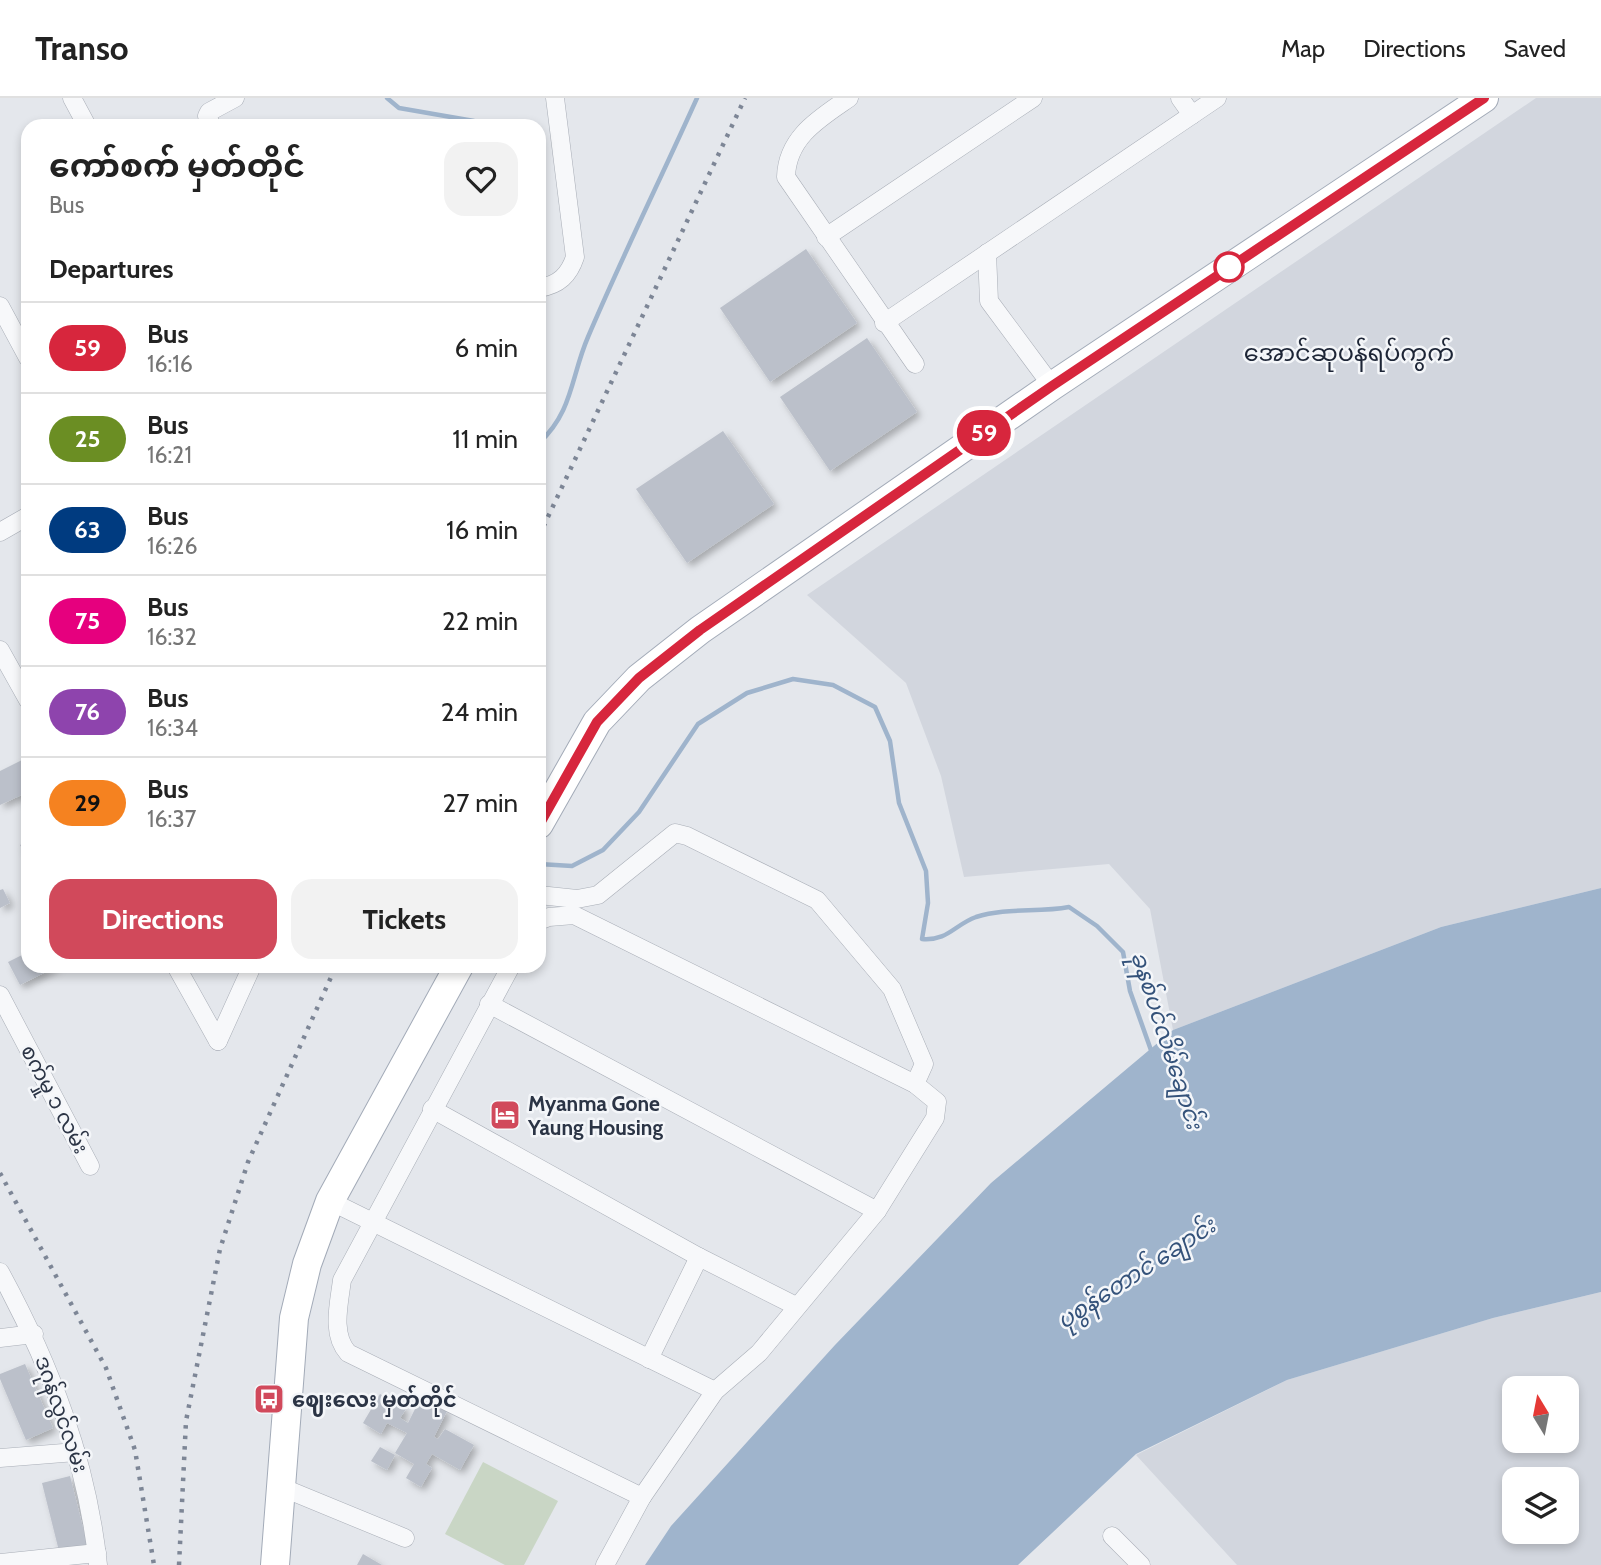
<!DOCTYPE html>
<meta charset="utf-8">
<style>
:root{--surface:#fff;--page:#f2f2f2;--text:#222;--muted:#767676;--line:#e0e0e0;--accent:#d1495b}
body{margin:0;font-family:Cabin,"Noto Sans Myanmar",sans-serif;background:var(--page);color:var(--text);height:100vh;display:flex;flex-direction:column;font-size:26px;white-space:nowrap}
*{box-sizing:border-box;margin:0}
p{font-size:23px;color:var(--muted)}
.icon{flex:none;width:38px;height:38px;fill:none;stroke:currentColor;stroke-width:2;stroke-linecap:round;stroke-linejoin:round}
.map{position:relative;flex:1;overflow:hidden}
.side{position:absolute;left:21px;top:21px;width:525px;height:854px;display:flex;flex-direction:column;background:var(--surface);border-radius:21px;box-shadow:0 4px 10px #0003}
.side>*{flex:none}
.badge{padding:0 14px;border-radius:23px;font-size:24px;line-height:46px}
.needle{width:46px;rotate:350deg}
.fabs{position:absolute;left:1502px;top:1278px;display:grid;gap:14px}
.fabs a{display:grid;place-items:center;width:77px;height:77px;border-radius:14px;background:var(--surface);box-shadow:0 4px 10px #0003;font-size:35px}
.map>.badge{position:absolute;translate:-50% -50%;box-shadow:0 0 0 4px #fff}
h2{padding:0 28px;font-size:26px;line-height:63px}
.round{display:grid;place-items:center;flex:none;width:74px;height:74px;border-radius:21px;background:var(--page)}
.summary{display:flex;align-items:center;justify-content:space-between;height:119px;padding:0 28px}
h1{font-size:33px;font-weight:700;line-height:52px}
.action{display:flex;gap:14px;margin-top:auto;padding:14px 28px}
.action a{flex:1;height:80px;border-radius:21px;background:var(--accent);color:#fff;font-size:28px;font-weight:700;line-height:80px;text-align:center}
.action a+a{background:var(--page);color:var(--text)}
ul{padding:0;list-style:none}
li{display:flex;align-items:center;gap:21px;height:91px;padding:0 28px;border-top:2px solid var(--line)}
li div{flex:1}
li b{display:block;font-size:26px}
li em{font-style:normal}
li .badge{min-width:77px;font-weight:700;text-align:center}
header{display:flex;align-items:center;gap:42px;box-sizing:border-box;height:98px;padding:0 35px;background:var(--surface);border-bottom:2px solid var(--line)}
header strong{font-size:33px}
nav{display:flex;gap:38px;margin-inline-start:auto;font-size:24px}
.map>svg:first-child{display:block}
</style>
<header>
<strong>Transo</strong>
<nav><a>Map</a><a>Directions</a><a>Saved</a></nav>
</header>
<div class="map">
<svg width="1601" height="1467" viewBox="0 0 1601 1467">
<defs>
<filter id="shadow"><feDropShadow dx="4" dy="4" stdDeviation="3.5" flood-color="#0004"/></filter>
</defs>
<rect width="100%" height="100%" fill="#e4e7ec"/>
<!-- built -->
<g fill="#d2d6de" fill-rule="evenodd">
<polygon points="1536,0 1601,0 1601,790 1441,829 1173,932 1150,811 1109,766 964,779 941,678 906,585 807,497"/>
<path d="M1601 1194V1467H1237L1136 1357 1287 1282 1493 1220ZM1514 1290H1566V1342H1514ZM1514 1381H1566V1433H1514Z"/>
</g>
<!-- green -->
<polygon fill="#c9d6c5" points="483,1364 558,1403 524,1467 505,1467 445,1436"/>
<!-- water -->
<polygon fill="#9fb4cc" points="1601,790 1601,1194 1493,1220 1287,1282 1136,1356 1018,1467 645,1467 671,1428 835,1247 991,1085 1173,932 1441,829"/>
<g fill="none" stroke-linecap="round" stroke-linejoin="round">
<!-- stream -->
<g stroke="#9fb4cc" stroke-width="4.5">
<polyline points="387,0 399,10 474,23 484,28"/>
<path d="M539 345C573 314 571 278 588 239 622 159 661 80 697 0"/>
<path d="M539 766 572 768 603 752 639 714 698 626 747 595 793 581 833 587 875 609 890 643 899 705 926 773 928 805 922 841C948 843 954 827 976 819 1007 809 1037 815 1069 809L1097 828 1123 854 1130 893 1152 955"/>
</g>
</g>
<!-- building -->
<g fill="#bbc0ca" filter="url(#shadow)">
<polygon points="806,151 857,225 770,284 720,210"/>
<polygon points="867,240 917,314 830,373 780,299"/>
<polygon points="723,333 774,406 687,465 636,391"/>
<polygon points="28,659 28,694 0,707 0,673"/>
<polygon points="28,743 28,761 20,747"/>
<polygon points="3,791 10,805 0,810 0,792"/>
<polygon points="28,854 28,868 58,868 20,887 8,864"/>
<polygon points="25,1266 53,1330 26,1342 0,1281 0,1276"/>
<polygon points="380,1296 406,1311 400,1320 408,1325 420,1301 447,1313 434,1339 438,1341 445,1331 474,1347 460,1372 432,1356 426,1366 432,1370 421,1389 406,1380 414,1366 395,1355 407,1335 387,1325 381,1336 363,1325"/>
<polygon points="380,1349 395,1357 387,1372 371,1363"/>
<polygon points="70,1378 87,1446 59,1453 42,1385"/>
<polygon points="363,1456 382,1467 357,1467"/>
</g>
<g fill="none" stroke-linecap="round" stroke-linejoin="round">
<!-- street casing -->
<g stroke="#a9aeb7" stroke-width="19">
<g id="street">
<polyline points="72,0 87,28"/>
<path d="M849 0C820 20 787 39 786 79L915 266"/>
<polyline points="1180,0 1192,17"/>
<polyline points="212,28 207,18 209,14 235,0"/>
<polyline points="826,139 1033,0"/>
<polyline points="987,155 989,203 1052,288"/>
<path d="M539 190C559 187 569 177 575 159L555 0"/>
<polyline points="0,208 28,260"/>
<polyline points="884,225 1217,0"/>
<polyline points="0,434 28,418"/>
<polyline points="0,552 28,602"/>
<polyline points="539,797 577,801 598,797 675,735 687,738 817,802 892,891 924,966 915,986"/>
<polyline points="539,823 549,819 574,817 915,986 937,1004 935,1020 877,1113 759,1255 715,1293 642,1399 605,1467"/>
<polyline points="176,868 218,943"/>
<path d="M511 868 342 1182C339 1206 331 1236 348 1255L642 1399"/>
<polyline points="0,897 90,1068"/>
<polyline points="489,906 877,1113"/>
<polyline points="218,943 252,868"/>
<polyline points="432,1011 699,1159 796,1208"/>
<polyline points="330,1103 715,1293"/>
<path d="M0 1174C50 1266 87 1362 98 1467"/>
<polyline points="0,1240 34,1236"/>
<polyline points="649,1261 699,1159"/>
<polyline points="0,1360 76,1354"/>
<polyline points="281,1389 405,1440"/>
<polyline points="1112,1438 1141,1467"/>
<polyline points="0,1465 97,1455"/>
</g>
</g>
<!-- primary casing -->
<g stroke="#a3abb8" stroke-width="30">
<g id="primary">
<polyline points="539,726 597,624 639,580 700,532 1052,288 1484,0"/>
<polyline points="275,1467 294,1220 307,1166 330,1103 459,868"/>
</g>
</g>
<!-- street -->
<use href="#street" stroke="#f7f8fa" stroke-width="18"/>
<!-- primary -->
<use href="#primary" stroke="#fff" stroke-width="28"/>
<!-- rail -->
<g stroke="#7d8696" stroke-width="4.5" stroke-dasharray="3.5 7" stroke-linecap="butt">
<polyline points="539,438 745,0"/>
<polyline points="0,1075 106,1270 135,1352 154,1467"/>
<polyline points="179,1467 186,1323 220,1151 248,1064 336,868"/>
</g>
</g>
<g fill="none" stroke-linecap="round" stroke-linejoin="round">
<!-- line casing -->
<g stroke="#fff" stroke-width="16">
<polyline id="line" points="539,727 597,624 639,580 700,532 1052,288 1484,0"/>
</g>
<!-- line -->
<use href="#line" stroke="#d7263d" stroke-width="10"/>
</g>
<!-- icons -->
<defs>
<g id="hotel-square" transform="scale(1.575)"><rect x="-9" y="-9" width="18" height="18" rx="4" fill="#d1495b" stroke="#f4f6f9"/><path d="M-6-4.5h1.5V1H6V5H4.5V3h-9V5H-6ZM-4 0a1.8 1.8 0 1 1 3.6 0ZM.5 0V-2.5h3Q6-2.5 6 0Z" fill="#fff"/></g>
<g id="bus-square" transform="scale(1.575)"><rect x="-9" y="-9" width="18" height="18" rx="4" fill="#d1495b" stroke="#f4f6f9"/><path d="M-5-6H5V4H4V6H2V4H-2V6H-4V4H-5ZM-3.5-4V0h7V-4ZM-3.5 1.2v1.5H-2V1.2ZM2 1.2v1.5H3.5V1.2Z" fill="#fff"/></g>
</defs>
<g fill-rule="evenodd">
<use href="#hotel-square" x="505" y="1017"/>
<use href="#bus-square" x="269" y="1301"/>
</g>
<!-- markers -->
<circle fill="#fff" stroke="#d7263d" stroke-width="3.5" cx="1229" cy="169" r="14"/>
<g text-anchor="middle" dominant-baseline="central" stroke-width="5" stroke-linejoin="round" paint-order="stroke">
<!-- street labels -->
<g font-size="21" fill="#2b3445" stroke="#f4f6f9">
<text transform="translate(55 1001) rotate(62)">စက်မှု ၁ လမ်း</text>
<text transform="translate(62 1316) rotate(71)">ဒဂုန်လွင်လမ်း</text>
</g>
<!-- poi labels -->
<g font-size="21" font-weight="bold" fill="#2b3445" stroke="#f4f6f9" text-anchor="start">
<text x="528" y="1005">Myanma Gone<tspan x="528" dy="24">Yaung Housing</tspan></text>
<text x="292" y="1301">ဈေးလေး မှတ်တိုင်</text>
</g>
<!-- water labels -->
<g font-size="23" font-style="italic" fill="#34527a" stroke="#f4f6f9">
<text transform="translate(1167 942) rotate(72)">ခုနစ်ပင်လိမ်ချောင်း</text>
<text transform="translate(1136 1175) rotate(-33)">ပုစွန်တောင် ချောင်း</text>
</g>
<!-- quarter labels -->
<g font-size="24" fill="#1d2536" stroke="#f4f6f9">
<text x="1349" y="254">အောင်ဆုပန်ရပ်ကွက်</text>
</g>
</g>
</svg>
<div class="fabs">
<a><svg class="needle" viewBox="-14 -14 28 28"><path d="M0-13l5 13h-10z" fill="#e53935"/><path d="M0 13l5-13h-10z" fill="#767676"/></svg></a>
<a><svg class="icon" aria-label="layers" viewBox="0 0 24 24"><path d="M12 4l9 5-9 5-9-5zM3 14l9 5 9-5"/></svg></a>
</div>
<b class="badge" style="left:984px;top:335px;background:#d7263d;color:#fff">59</b>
<section class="side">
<div class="summary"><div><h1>ကော်စက် မှတ်တိုင်</h1><p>Bus</p></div><a class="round"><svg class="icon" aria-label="heart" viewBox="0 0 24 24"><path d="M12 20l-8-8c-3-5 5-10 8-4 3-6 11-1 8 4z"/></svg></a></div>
<h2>Departures</h2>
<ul>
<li><span class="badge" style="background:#d7263d;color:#fff">59</span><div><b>Bus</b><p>16:16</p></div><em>6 min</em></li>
<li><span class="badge" style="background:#6b8e23;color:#fff">25</span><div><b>Bus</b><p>16:21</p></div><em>11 min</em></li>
<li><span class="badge" style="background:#003b80;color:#fff">63</span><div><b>Bus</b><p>16:26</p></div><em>16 min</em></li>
<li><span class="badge" style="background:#e6007e;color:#fff">75</span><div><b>Bus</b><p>16:32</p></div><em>22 min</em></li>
<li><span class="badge" style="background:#8e44ad;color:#fff">76</span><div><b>Bus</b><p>16:34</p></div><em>24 min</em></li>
<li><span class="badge" style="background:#f58220;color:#111">29</span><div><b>Bus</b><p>16:37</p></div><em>27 min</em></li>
</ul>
<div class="action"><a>Directions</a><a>Tickets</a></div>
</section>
</div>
